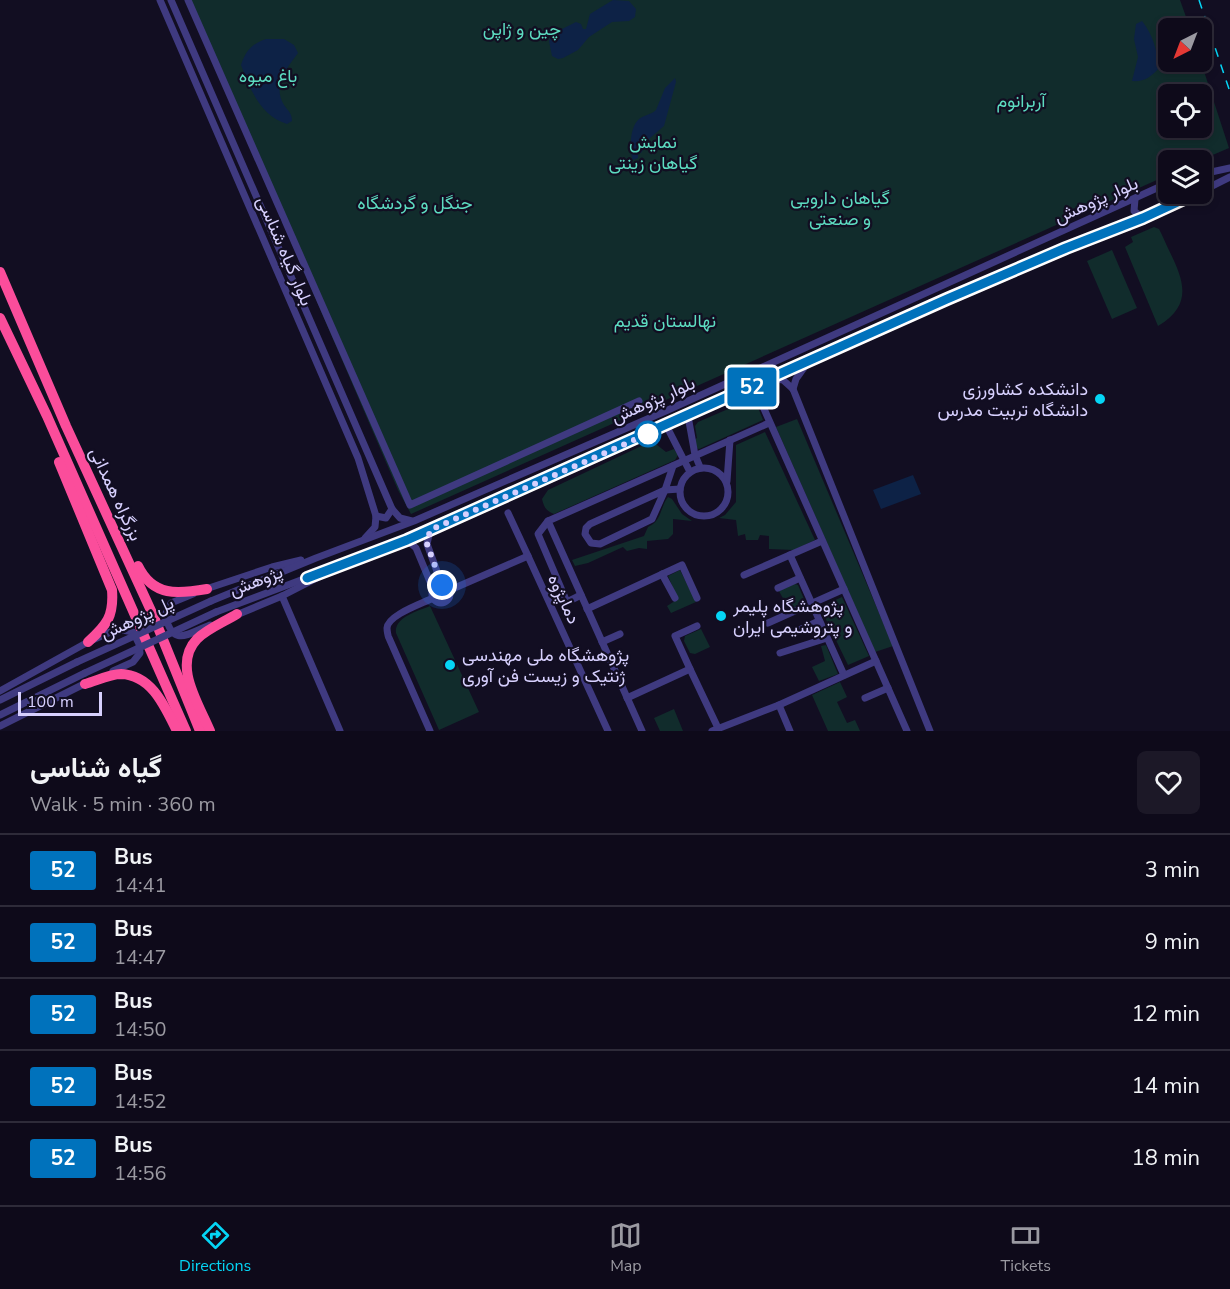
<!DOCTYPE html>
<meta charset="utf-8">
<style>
:root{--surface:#0e0a1a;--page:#1c1827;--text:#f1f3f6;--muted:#9b9aa2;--line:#2e2b39;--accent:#05d5f5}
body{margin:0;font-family:"Nunito Sans",Vazirmatn,sans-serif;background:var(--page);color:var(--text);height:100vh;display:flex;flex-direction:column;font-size:22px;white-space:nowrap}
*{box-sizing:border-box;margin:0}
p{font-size:20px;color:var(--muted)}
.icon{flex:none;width:33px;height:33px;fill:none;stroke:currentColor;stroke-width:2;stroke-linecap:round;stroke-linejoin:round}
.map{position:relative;height:731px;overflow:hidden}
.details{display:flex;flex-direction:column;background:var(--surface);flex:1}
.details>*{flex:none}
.badge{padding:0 12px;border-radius:4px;font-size:21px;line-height:39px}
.needle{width:39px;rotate:222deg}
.fabs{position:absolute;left:1158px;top:18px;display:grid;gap:12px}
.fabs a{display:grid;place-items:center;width:54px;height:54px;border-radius:9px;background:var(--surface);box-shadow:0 3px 9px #0003,0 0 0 2px var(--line);font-size:30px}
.scale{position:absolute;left:18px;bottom:15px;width:84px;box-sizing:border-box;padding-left:6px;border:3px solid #d7d0fe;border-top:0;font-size:16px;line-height:21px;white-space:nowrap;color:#d7d0fe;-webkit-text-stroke:4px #120e22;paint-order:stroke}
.you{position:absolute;width:30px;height:30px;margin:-15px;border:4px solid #fff;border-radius:50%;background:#1a73e8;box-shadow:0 0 0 9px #1a73e833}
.map>.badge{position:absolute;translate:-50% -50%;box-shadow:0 0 0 3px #fff}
.round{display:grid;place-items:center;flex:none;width:63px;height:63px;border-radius:9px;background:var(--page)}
.headline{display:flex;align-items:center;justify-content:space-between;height:102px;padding:0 30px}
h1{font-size:28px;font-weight:700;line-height:45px}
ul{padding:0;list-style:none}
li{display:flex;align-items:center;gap:18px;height:72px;padding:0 30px;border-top:2px solid var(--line)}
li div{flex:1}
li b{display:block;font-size:22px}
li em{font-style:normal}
li .badge{min-width:66px;font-weight:700;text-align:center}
.menu{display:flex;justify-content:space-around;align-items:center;height:84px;border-top:2px solid var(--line);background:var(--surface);font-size:16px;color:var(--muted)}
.menu a{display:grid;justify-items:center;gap:3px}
.menu .on{color:var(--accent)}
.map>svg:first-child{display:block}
</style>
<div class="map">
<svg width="1230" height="731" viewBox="0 0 1230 731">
<rect width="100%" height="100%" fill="#120e22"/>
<!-- green -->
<g fill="#112c2c" fill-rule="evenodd">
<path d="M187 0H1180L1190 28H1168V62H1201L1229 148 1201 160H1168V175L411 514 398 490ZM1168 94H1202V128H1168Z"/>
<path d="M1154 227 1159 229 1162 235C1177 270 1201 300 1158 326L1125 247 1133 242 1131 237Z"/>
<polygon points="1112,250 1137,308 1112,319 1087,261"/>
<polygon points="749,400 757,405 763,420 699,449 696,448 694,440 697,438 695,426 698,422"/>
<polygon points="797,419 893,646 875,652 776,427"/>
<polygon points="765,432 815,540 794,550 769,549 769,536 760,535 758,540 746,540 745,534 738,536 736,520 719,518 725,515 736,502 736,445"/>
<path d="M652 441 666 452 674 449 678 455 675 460 554 514C546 511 544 507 542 499L548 490Z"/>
<path d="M668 497 672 499 682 514 692 521 673 519V534L668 539 647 541V549L639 548 627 551 623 547 588 563 575 566 572 560 644 536 648 527C662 521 660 507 668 497Z"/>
<polygon points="680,570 696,602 671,613 667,606 678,599 668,576"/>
<polygon points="795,584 798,585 804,599 803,603 789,610 779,591"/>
<polygon points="842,597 869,656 848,665 820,607"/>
<path d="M430 606 479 712 439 730 396 633C394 617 418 611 430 606Z"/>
<polygon points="701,629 710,647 695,654 690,653 684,641 685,636"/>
<polygon points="826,645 838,674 819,681 812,667 825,661 821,646"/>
<polygon points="840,682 847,697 837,702 847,723 855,720 860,731 828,731 812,695"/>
<polygon points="674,709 683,731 660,731 654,718"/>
</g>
<!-- water -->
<g fill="#0d2246">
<polygon points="613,0 629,1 636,9 635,17 629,21 612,22 589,37 578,50 563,58 558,59 552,56 549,41 552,34 576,22 581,24 583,29 586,29 590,14"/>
<path d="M1142 21C1153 35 1157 50 1159 68 1151 77 1144 82 1132 81L1138 57 1134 39 1136 24Z"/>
<path d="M266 39H284L294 45 298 53C287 68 272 86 284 105 288 111 292 113 292 121L287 124C260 115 251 91 241 65 246 50 252 44 266 39Z"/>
<path d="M675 78 676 82 664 126 650 138 641 153H638V158L633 160C629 150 630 128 638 120 643 115 651 115 656 110L665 88Z"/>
<polygon points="913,475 921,494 881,509 873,490"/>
</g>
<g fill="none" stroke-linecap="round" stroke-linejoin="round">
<!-- minor -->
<g stroke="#3f3a80" stroke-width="7">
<polyline points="160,0 358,458 376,516 375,527 365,538"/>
<polyline points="171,0 392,509 400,518 412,521"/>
<polyline points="188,0 410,505 639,401"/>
<polyline points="1202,174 1230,168"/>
<polyline points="1202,191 1230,177"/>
<polyline points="1135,199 1134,211 1143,218"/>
<polyline points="772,378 783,380 793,389 930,731"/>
<polyline points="793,389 796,379 806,365"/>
<polyline points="761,402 907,731"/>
<polyline points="688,416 695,455 700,467"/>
<polyline points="666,425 690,472"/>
<polyline points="673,466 665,490 680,489"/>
<circle cx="704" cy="492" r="24"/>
<polyline points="727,481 730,440"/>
<polygon points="665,490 652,519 600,544 591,543 585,534 586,528 590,524"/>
<polyline points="508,513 528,556"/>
<polyline points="376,516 386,518 392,509"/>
<polyline points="548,521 538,534 567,602 581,595"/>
<polyline points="430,530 427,544 442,585"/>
<polyline points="407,540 416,548 433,589"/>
<polyline points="790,555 844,675"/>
<polyline points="662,574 675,598"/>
<polyline points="744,575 822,541"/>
<circle cx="441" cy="594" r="9"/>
<polyline points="778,588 800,578"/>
<polyline points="203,590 272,567 301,560"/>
<polyline points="450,590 528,556 608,731"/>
<path d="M193 594 171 603 165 615C173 648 187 634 210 625"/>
<polyline points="282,596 340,731"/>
<polyline points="211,601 316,558 414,521 668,410 1168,183"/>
<polyline points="587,609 682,565 697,598"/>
<polyline points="216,612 407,540 947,299 1066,248 1143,218 1195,194"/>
<polyline points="234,616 282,596 317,578"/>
<polyline points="768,623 844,589"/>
<polyline points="797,631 819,621"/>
<polyline points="602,642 620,634"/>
<polyline points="780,653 827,638"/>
<polyline points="690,669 718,728"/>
<polyline points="0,691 88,642 117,629 133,632 139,644 140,653 133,662 113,671"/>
<polyline points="627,698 690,669 675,636 697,626"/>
<polyline points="865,698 888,688"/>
<polyline points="0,700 77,662"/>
<polyline points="779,705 876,661"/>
<polyline points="0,715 85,673"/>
<polyline points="0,726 86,683"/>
<path d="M430 731 389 638C388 637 387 630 387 628 388 615 421 604 433 598"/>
<polyline points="642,731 548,521 769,423"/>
<polyline points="712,731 779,705 790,731"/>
</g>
<!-- highway -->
<g stroke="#fb4d9b" stroke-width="10">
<polyline points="0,272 66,426 153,615 200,731"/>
<polyline points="0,318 47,416 186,731"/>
<path d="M59 462 112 590C114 616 107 625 88 642"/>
<path d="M138 566C153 597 178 594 207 589"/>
<path d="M85 684C96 681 110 674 121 674 152 675 165 707 177 731"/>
<path d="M210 731C199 704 172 665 197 639 207 629 224 622 237 614"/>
</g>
<!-- rail -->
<polyline stroke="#05d5f5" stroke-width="1.5" stroke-dasharray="9 8" stroke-linecap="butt" points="1199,0 1230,92"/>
<!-- minor-bridge -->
<g stroke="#3f3a80" stroke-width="7">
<polyline points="77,662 211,601"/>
<polyline points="85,673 216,612"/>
</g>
</g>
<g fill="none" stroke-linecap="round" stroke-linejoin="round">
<!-- line casing -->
<g stroke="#fff" stroke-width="14">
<polyline id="line" points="307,578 407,540 947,299 1066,248 1143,218 1195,194"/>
</g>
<!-- line -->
<use href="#line" stroke="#0072bc" stroke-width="9"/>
<!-- walk -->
<polyline stroke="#d7d0fe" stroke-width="6" stroke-dasharray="0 10.8" points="442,585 427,544 430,530 650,433 648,434"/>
</g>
<!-- markers -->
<g fill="#05d5f5" stroke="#120e22" stroke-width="2">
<circle cx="1100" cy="399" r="6"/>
<circle cx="721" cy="616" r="6"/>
<circle cx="450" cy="665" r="6"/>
</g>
<circle fill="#fff" stroke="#0072bc" stroke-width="3" cx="648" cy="434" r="12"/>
<g text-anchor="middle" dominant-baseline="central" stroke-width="4.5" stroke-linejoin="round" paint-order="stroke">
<!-- park labels -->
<g font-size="18" fill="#5ddcc1" stroke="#120e22">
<text x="522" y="29">چین و ژاپن</text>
<text x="268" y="76">باغ میوه</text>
<text x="1021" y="101">آربرانوم</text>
<text x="653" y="142">نمایش<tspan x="653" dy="21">گیاهان زینتی</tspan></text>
<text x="840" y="198">گیاهان دارویی<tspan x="840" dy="21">و صنعتی</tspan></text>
<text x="415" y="203">جنگل و گردشگاه</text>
<text x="665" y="321">نهالستان قدیم</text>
</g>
<!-- street labels -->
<g font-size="18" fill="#d7d0fe" stroke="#120e22">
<text transform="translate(1096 200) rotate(-24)">بلوار پژوهش</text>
<text transform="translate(285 251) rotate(67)">بلوار گیاه شناسی</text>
<text transform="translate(653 400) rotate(-24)">بلوار پژوهش</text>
<text transform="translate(116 494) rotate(65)">بزرگراه همدانی</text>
<text transform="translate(256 581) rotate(-21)">پژوهش</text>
<text transform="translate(564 599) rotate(65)">دماپژوه</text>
<text transform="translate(137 618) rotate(-25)">پل پژوهش</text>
</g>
<!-- poi labels -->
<g font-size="18" fill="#d7d0fe" stroke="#120e22" text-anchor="start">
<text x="1088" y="389" text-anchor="end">دانشکده کشاورزی<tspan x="1088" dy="21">دانشگاه تربیت مدرس</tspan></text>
<text x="733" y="606">پژوهشگاه پلیمر<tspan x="733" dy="21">و پتروشیمی ایران</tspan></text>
<text x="462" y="655">پژوهشگاه ملی مهندسی<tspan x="462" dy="21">ژنتیک و زیست فن آوری</tspan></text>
</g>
</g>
</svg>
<div class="fabs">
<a><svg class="needle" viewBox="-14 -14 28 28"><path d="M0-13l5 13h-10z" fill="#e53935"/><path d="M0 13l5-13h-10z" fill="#9b9aa2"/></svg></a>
<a><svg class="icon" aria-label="locate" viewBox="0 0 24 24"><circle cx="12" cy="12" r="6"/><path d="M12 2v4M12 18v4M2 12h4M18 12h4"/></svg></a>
<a><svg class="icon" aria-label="layers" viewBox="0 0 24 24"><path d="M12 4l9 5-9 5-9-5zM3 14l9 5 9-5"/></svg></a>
</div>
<div class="scale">100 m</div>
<div class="you" style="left:442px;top:585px"></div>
<b class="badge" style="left:752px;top:387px;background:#0072bc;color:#fff">52</b>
</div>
<section class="details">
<div class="headline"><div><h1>گیاه شناسی</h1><p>Walk · 5 min · 360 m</p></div><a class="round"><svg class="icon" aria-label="heart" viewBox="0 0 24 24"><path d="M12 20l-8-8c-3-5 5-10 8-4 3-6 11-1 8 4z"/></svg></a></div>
<ul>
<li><span class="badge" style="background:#0072bc;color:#fff">52</span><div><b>Bus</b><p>14:41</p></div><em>3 min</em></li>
<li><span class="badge" style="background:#0072bc;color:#fff">52</span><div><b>Bus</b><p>14:47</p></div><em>9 min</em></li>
<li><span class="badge" style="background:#0072bc;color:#fff">52</span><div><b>Bus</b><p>14:50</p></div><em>12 min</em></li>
<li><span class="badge" style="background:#0072bc;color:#fff">52</span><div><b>Bus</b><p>14:52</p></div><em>14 min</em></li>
<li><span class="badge" style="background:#0072bc;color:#fff">52</span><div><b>Bus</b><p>14:56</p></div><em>18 min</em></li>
</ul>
</section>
<nav class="menu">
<a class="on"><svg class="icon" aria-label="directions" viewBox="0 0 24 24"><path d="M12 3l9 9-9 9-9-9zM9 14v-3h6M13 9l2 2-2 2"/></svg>Directions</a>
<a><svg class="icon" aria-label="map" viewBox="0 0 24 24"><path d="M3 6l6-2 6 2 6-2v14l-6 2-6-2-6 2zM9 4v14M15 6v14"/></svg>Map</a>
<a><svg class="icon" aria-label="tickets" viewBox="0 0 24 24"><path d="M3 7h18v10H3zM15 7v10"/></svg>Tickets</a>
</nav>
